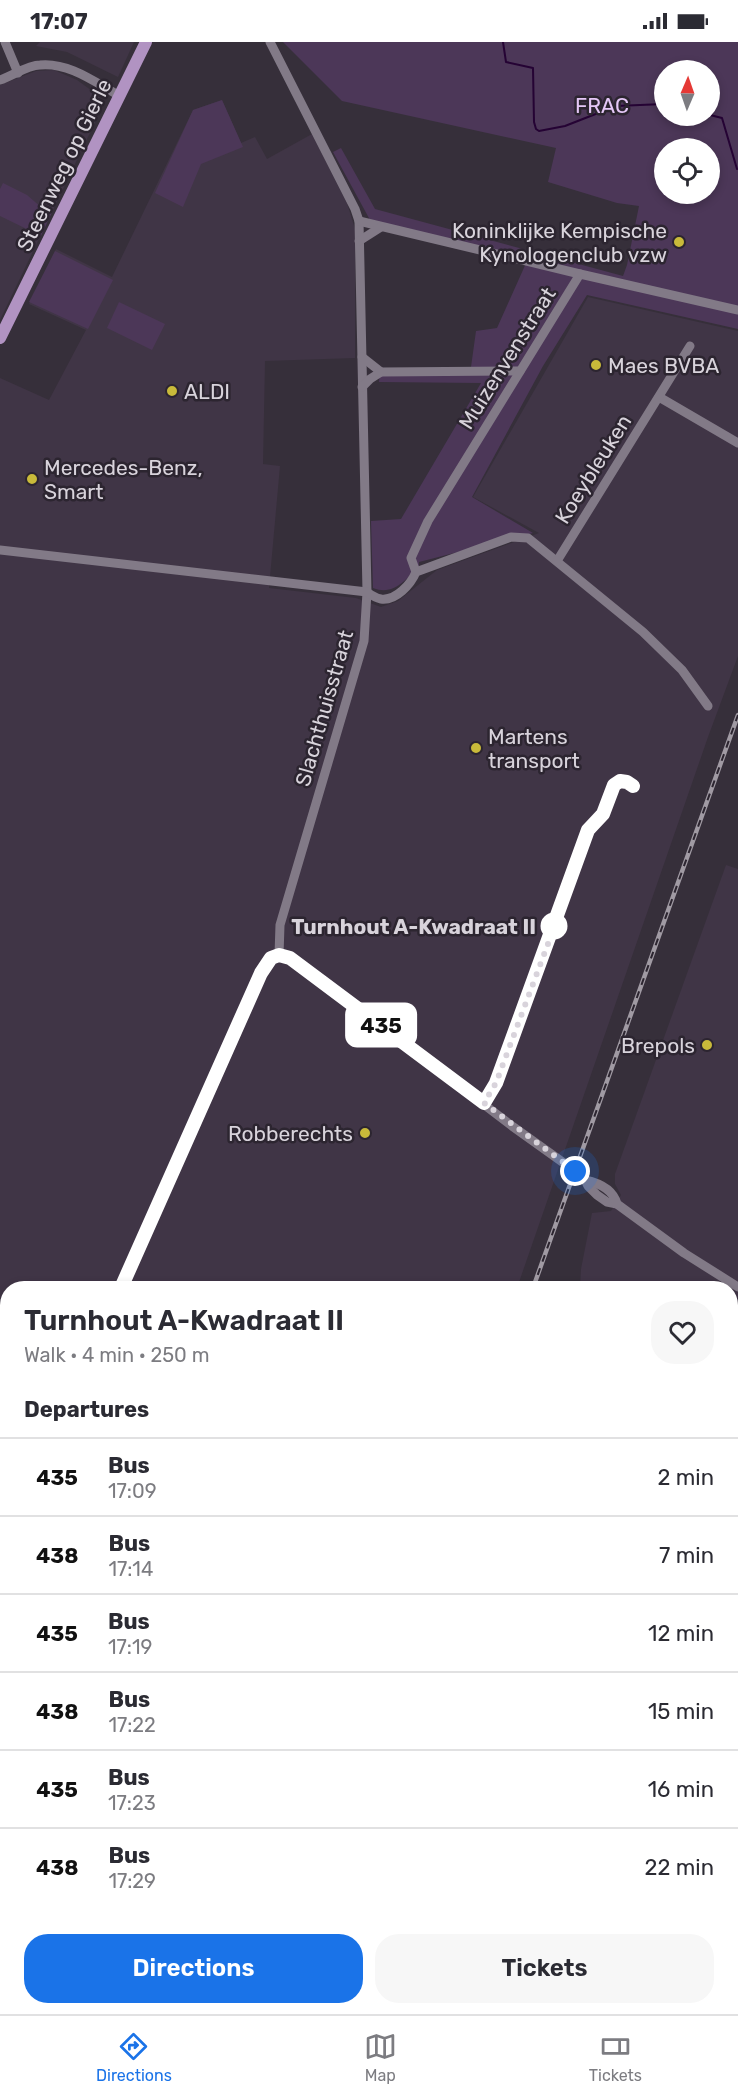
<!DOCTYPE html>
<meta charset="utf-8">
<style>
:root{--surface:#fff;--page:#f7f7f7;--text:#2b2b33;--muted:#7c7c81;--line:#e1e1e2;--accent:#1a73e8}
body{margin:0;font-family:Rubik,sans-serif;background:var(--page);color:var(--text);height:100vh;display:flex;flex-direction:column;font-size:22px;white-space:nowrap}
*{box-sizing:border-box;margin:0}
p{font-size:20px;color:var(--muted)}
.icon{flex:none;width:33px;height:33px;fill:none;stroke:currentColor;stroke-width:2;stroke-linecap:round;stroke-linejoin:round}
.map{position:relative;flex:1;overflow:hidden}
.details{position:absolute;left:0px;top:1239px;width:738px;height:734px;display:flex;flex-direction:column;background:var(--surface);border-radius:24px 24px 0 0;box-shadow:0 3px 9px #0003}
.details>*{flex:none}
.badge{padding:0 12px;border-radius:9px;font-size:21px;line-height:39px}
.needle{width:39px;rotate:2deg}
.buttons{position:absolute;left:654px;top:18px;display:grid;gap:12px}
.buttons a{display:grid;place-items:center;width:66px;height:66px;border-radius:50%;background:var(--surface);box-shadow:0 3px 9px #0003;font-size:30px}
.you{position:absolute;width:30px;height:30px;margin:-15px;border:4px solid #fff;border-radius:50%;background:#1a73e8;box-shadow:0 0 0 9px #1a73e833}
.map>.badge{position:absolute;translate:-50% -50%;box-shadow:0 0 0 3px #fff}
h2{padding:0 24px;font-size:22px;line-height:54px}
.round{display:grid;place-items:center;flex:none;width:63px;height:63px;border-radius:24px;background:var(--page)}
.summary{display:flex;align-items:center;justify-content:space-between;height:102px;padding:0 24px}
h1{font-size:28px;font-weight:600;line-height:45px}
.primary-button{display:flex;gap:12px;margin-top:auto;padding:12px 24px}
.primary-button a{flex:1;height:69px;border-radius:24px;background:var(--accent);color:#fff;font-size:24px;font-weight:600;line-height:69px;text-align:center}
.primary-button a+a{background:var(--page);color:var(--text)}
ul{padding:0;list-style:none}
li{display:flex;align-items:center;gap:18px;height:78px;padding:0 24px;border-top:2px solid var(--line)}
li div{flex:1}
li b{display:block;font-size:22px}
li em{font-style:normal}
li .badge{min-width:66px;font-weight:700;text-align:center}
.status{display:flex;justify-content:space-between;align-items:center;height:42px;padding:0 30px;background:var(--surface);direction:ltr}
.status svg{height:16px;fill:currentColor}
.menu{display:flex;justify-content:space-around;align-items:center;height:84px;border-top:2px solid var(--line);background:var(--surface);font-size:16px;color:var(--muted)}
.menu a{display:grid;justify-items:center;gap:3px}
.menu .current{color:var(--accent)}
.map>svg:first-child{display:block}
</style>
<div class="status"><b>17:07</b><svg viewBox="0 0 49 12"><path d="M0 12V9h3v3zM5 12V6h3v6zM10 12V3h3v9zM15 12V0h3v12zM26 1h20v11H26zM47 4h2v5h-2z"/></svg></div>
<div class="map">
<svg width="738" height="1972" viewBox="0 0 738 1972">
<rect width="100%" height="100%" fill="#362f3a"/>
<!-- built -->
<g fill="#403546">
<polygon points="40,0 134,0 118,35 67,10 36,4"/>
<polygon points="54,28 77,38 99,54 101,68 0,278 0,43 36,29"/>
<polygon points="222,58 241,101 255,95 267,117 312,92 347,161 355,187 355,316 265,319 263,422 280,424 269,546 356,556 381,565 398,559 437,528 539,491 473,455 588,255 738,289 738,614 708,695 517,1246 8,1246 8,1711 0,1711 0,336 49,358 86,288 29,262 56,207 112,235 193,68"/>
<polygon points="726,823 738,827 738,1697 730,1697 730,1246 580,1246 581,1227 592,1171 611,1169 621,1153 615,1142 615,1132"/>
<polygon points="731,1837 738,1837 738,1972 358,1972 368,1965 730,1965"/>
</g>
<!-- green -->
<g fill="#4c3758" fill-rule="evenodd">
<path d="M283 0H738V287L587 253 543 324 472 455 533 491 419 520V526C404 538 394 554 373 546L371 479 401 477 481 341 379 340 380 328 471 325 476 289 497 286 527 219 370 178 333 110 341 106 375 167 623 234 627 223 639 164 617 161 548 140 556 106 342 59ZM664 28H710V74H664ZM664 106H710V152H664Z"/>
<polygon points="222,58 243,105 201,122 183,165 155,151 193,68"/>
<polygon points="3,141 27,153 42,166 52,170 41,194 0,174 0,147"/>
<polygon points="55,209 113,238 88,287 29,260"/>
<polygon points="119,260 165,282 152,308 107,286"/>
<polygon points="0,1775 8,1775 8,1965 265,1965 263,1972 0,1972"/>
</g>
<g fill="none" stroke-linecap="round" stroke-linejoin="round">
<!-- stream -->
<g stroke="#250334" stroke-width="2">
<polyline points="503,0 506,20 533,26 534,80 536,87 539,89 565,84 616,64 664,62"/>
<polyline points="710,73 722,76 737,127"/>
<polyline points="266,1972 269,1965"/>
</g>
<!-- minor -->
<g stroke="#827a87" stroke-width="9">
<polyline points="5,0 18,31"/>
<polyline points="270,0 355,167 359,179 367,550 364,599 280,883 279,913"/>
<path d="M0 38C12 34 28 23 40 23 69 20 96 41 120 54"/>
<polyline points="359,179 580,232"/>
<polyline points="359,199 381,185"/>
<polyline points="362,315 381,330"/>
<polyline points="362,345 370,337 381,330 520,329"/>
<polyline points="659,355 738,401"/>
<path d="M0 508 367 550C371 553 376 556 381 557 396 559 411 542 416 530L511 495 528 496 643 590 682 628 708 664"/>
<polyline points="557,519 690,304"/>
<polyline points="416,530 411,516 428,479 580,232 738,268"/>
<polyline points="279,913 290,916 306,927 512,1084 575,1129 585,1138 588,1144 597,1153 607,1160 617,1162 684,1211 738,1245"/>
<polyline points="484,1061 496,1041 586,795"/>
<path d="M585 1138C599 1141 613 1147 617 1162"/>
<polyline points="121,1246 266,921 271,916 279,913"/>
<polyline points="0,1513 8,1502"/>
</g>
<!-- major -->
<polyline stroke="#b193c2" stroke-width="12" points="0,296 146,0"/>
<!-- highway -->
<g stroke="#d0a3ea" stroke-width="14">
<polyline points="730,1732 738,1732"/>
<polyline points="0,1736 8,1736"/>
<polyline points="730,1749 738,1749"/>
<polyline points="0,1753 8,1753"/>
</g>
<!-- rail casing -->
<g stroke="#a09aa3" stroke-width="4.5">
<g id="rail">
<polyline points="533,1246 738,673"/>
<polyline points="274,1972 277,1965"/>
</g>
</g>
<!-- rail -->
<use href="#rail" stroke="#2c2530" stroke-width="2" stroke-dasharray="7" stroke-linecap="butt"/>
</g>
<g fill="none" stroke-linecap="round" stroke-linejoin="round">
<!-- line casing -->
<g stroke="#fff" stroke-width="14">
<polyline id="line" points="121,1246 261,931 271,916 279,913 290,916 484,1061 496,1041 588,788 603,772 614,743 620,739 627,740 633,744"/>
</g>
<!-- line -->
<use href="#line" stroke="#fff" stroke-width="9"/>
<!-- walk -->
<polyline stroke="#d8d3db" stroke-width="6" stroke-dasharray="0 10.8" points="554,884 555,883 496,1041 484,1061 575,1129"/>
</g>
<!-- markers -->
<g fill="#c9ba3a" stroke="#2c2530" stroke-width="2">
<circle cx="679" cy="200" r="6"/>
<circle cx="596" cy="323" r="6"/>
<circle cx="172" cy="349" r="6"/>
<circle cx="32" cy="437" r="6"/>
<circle cx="476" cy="706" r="6"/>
<circle cx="707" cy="1003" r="6"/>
<circle cx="365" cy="1091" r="6"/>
</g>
<circle fill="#fff" stroke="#fff" stroke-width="3" cx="554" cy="884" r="12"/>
<g text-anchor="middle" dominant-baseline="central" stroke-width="5" stroke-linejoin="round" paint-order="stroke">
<!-- park labels -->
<g font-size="21" fill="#e5c7f7" stroke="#2c2530">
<text x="602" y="63">FRAC</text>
</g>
<!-- street labels -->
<g font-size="21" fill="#d8d3db" stroke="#2c2530">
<text transform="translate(64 123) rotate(-64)">Steenweg op Gierle</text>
<text transform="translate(507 316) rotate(-58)">Muizenvenstraat</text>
<text transform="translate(593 427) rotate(-58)">Koeybleuken</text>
<text transform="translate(324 666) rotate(-74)">Slachthuisstraat</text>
</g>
<!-- poi labels -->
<g font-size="21" fill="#d8d3db" stroke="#2c2530" text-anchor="start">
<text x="667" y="188" text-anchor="end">Koninklijke Kempische<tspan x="667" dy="24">Kynologenclub vzw</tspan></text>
<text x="608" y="323">Maes BVBA</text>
<text x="184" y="349">ALDI</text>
<text x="44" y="425">Mercedes-Benz,<tspan x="44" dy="24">Smart</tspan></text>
<text x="488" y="694">Martens<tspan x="488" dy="24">transport</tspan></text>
<text x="695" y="1003" text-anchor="end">Brepols</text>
<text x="353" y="1091" text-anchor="end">Robberechts</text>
</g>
<!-- stop labels -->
<g font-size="21" font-weight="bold" fill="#d8d3db" stroke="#2c2530" text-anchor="end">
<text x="536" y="884">Turnhout A-Kwadraat II</text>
</g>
</g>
</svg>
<div class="buttons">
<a><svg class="needle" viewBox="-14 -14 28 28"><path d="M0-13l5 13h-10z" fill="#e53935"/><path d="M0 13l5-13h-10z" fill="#7c7c81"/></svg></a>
<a><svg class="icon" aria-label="locate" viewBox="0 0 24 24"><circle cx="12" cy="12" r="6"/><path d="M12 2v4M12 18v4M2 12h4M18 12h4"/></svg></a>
</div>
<div class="you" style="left:575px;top:1129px"></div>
<b class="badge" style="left:381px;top:983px;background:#fff;color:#111">435</b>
<section class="details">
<div class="summary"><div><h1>Turnhout A-Kwadraat II</h1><p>Walk · 4 min · 250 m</p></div><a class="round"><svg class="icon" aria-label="heart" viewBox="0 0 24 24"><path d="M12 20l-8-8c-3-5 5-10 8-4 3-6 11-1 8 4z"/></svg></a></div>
<h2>Departures</h2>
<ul>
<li><span class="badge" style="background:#fff;color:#111">435</span><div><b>Bus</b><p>17:09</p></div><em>2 min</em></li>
<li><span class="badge" style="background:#fff;color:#111">438</span><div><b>Bus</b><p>17:14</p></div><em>7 min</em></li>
<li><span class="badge" style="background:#fff;color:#111">435</span><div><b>Bus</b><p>17:19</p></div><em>12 min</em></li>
<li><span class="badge" style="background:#fff;color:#111">438</span><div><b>Bus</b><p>17:22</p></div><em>15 min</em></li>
<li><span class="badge" style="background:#fff;color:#111">435</span><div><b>Bus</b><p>17:23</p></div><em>16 min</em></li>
<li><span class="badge" style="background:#fff;color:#111">438</span><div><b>Bus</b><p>17:29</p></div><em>22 min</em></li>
</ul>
<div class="primary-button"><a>Directions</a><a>Tickets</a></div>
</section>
</div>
<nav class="menu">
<a class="current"><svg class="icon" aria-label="directions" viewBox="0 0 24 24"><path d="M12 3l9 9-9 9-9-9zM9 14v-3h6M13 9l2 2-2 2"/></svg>Directions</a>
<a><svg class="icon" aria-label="map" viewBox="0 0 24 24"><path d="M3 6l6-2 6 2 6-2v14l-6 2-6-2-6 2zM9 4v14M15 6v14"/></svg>Map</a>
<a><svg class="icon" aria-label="tickets" viewBox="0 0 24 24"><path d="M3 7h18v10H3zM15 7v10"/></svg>Tickets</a>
</nav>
